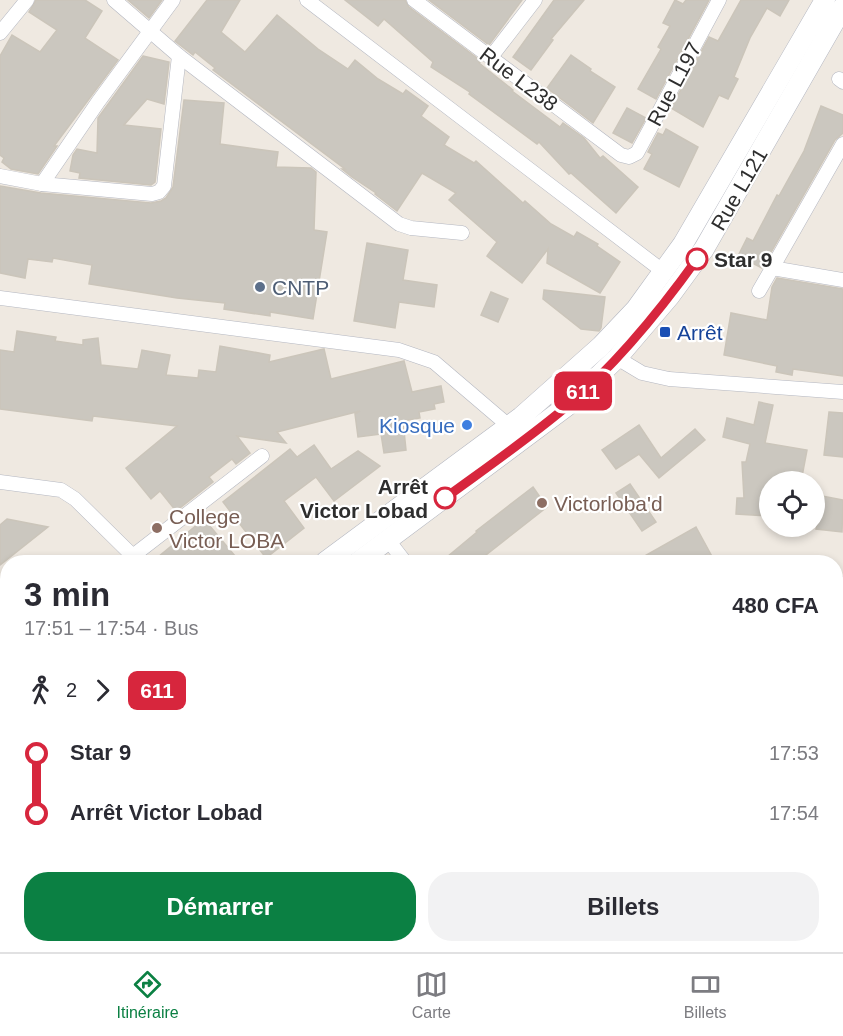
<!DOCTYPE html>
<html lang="fr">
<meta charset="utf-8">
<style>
:root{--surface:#fff;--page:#f2f2f3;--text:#2b2b33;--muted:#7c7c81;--line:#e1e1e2;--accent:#0b8043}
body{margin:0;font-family:Helvetica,sans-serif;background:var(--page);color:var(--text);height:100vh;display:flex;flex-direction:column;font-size:22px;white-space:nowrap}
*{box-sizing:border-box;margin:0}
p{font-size:20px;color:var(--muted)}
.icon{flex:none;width:33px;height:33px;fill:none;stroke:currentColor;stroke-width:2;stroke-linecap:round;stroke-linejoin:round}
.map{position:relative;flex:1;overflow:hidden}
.panel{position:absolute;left:0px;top:555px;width:843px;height:398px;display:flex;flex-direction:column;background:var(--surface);border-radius:24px 24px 0 0;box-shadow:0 3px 9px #0003}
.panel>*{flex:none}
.badge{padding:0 12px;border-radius:9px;font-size:21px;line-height:39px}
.buttons{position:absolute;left:759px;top:471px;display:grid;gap:12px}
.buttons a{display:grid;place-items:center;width:66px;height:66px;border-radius:50%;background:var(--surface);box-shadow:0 3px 9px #0003;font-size:30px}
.map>.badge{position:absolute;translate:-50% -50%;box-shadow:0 0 0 3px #fff}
.legs{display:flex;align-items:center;gap:9px;height:66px;padding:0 24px;font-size:20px}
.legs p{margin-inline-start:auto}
.overview{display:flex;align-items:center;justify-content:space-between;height:102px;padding:0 24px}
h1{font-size:33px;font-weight:700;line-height:45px}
.action{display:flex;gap:12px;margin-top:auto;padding:12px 24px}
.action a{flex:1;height:69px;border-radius:24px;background:var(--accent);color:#fff;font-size:24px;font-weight:700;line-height:69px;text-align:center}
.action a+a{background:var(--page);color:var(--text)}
ul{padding:0 24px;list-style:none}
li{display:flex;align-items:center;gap:21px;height:60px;font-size:22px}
li i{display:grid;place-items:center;width:9px;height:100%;margin:0 8px;background:currentColor}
li i::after{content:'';width:15px;height:15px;margin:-8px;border:4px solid;border-radius:50%;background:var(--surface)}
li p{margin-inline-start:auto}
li:first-child i{background:linear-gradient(#0000 50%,currentColor 0)}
li:last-child i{background:linear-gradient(currentColor 50%,#0000 0)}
.tab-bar{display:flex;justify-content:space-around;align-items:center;height:84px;border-top:2px solid var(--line);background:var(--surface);font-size:16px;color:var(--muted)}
.tab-bar a{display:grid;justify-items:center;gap:3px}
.tab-bar .on{color:var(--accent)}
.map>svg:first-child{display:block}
</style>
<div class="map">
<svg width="843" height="952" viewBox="0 0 843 952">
<rect width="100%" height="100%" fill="#efe9e1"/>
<!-- building -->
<g fill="#cbc7bf" stroke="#cbc5ba" stroke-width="1.5">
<polygon points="36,0 85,0 102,11 85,38 118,60 54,146 57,146 38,174 11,169 2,162 4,158 0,155 0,56 12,35 40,52 57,30 29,12"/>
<polygon points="128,0 162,0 149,18"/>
<polygon points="207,0 240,0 221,32 245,52 277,15 318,49 348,69 355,60 378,79 403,94 406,90 428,106 421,116 449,137 444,145 474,163 476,161 523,203 525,201 551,224 574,237 577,232 598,244 597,246 620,262 600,293 547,263 548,249 522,283 487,256 497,242 449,200 456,193 422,173 397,211 375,194 376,193 352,177 342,169 345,169 213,70 215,68 195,52 193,55 175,41"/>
<polygon points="345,0 405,0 409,7 481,61 479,63 513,90 512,91 560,127 563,123 584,138 600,158 603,156 638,187 616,213 571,173 569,174 539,142 537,144 469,94 470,92 431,67 433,62 384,19 378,26"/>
<polygon points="429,0 522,0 489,45"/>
<polygon points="554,0 584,0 551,39 553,40 531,70 513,57"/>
<polygon points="675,0 683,4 686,0 709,0 656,99 638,89 661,49 658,47 670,26 663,23"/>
<polygon points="741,0 789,0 780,16 767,8 750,38 734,77 738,79 728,99 719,95 703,127 671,108 709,37 718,41"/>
<polygon points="571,55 591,69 590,71 615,87 593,123 547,88"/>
<polygon points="143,56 169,62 164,104 147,99 124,125 161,129 155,182 151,185 79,178 80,173 70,171 73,155 77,149 97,153 98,118"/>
<polygon points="184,100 224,103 220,144 278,152 276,167 311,168 316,172 314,230 327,232 313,319 270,312 270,316 224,309 225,303 177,298 89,284 92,265 53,258 52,262 28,259 25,278 0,273 0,186 41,193 151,203 161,201 166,198 173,187"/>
<polygon points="821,106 843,115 843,133 835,140 762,268 738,256 747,238 753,241 777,195 779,196 804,151"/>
<polygon points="627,108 646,118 632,143 613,133"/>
<polygon points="666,129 698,147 679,187 644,169 652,154 648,152 658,133 663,135"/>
<polygon points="367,243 408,250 403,280 437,285 434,307 399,302 395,328 354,321"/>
<polygon points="777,278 843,289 843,376 793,369 792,375 776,372 777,366 724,355 731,313 767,320 772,287"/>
<polygon points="544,290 605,297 601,328 599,331 581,329 543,299"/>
<polygon points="491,292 508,299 498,322 481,315"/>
<polygon points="17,331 56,337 55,341 83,345 83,340 98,338 101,365 138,369 142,350 170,355 166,375 198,378 199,370 216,372 220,346 270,355 269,362 324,349 331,379 404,361 412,392 441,386 444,402 434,404 435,409 419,412 420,418 403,421 406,450 384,453 381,434 358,437 355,414 360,411 277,432 286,443 237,436 250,453 236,464 232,459 209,477 213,482 176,511 160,491 151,499 126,468 177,426 93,416 92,421 0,409 0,350 14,352"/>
<polygon points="759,402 773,405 765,443 807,450 801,482 770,482 768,516 736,514 737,498 744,498 742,462 746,462 750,444 723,437 727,418 754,425"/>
<polygon points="829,412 843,413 843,457 824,455"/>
<polygon points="639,425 661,458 695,429 705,440 659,478 639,454 616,469 602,450"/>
<polygon points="314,445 331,469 358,451 380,466 334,501 316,477 284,501 304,528 266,558 223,502 290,449 297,457"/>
<polygon points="630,484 656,522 642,531 616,493"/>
<polygon points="533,487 547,507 477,562 441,562 477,532 476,531"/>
<polygon points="822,496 843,500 842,532 816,529"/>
<polygon points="7,519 48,527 0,565 0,525"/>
<polygon points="204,519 240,562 152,562"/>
<polygon points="696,527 715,562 634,562"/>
</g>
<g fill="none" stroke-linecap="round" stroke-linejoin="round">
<!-- minor casing -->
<g stroke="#b4b7c1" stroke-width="15">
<g id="minor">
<polyline points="114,0 179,56 399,224 411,228 462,233"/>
<polyline points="307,0 664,272"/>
<polyline points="414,0 621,155 629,157 637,153 719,0"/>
<polyline points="0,33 27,0"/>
<polyline points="491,57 535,0"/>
<polyline points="839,79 843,82"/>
<polyline points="0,176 42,184 152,194 159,192 164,186 179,56"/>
<polyline points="42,184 98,102 173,0"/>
<polyline points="772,268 843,280"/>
<polyline points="759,291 843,144"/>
<polyline points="0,298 399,350 434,362 509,426"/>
<polyline points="617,358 642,373 669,379 843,392"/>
<polyline points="0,482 61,490 75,499 139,562"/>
<polyline points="388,540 405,562"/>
<polyline points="125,562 262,456"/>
<polyline points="836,582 843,584"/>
<polyline points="0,659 8,654"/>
<polyline points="836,776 843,780"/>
<polyline points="836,922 843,918"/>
<polyline points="458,952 467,945"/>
<polyline points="787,952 797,945"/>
</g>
</g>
<!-- tertiary casing -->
<g stroke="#b4b7c1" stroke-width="18">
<polyline id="tertiary" points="432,945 437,952"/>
</g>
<!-- secondary casing -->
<g stroke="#b4b7c1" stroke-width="21">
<g id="secondary">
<polyline points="325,562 521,417 601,346 636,309 683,244 825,0"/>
<polyline points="358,562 567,406 617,358 669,297 704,249 843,7"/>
<polyline points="0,816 8,810"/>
<polyline points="0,841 8,835"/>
</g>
</g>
<!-- minor -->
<use href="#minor" stroke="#fff" stroke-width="14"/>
<!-- tertiary -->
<use href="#tertiary" stroke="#fff" stroke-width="16"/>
<!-- secondary -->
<use href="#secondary" stroke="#fff" stroke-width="20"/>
</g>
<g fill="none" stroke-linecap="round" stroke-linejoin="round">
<!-- line-1 casing -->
<g stroke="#fff" stroke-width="14">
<path id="line-1" d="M445 498C486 468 528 439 566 407 617 364 659 312 697 259"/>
</g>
<!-- line-1 -->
<use href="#line-1" stroke="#d7263d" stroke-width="9"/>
</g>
<!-- markers -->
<g fill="#fff" stroke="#d7263d" stroke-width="3">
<circle cx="697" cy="259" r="10"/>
<circle cx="445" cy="498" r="10"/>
</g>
<circle fill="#5c6f8a" stroke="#fff" stroke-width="2" cx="260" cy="287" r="6"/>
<rect fill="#1a4fb4" stroke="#fff" stroke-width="2" x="659" y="326" width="12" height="12" rx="3"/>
<circle fill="#3f7fe0" stroke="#fff" stroke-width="2" cx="467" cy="425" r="6"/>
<g fill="#8d6e63" stroke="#fff" stroke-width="2">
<circle cx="542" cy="503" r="6"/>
<circle cx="157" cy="528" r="6"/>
</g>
<g text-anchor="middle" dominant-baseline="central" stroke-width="4.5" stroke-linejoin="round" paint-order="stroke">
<!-- street labels -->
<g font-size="21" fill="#2e2e2e" stroke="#fff">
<text transform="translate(519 79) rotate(37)">Rue L238</text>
<text transform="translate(674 84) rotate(-62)">Rue L197</text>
<text transform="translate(739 189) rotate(-60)">Rue L121</text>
</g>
<!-- stop labels -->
<g font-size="21" font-weight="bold" fill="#2e2e2e" stroke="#fff" text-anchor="start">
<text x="714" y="259">Star 9</text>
<text x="428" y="486" text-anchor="end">Arrêt<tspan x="428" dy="24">Victor Lobad</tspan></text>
</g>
<!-- service labels -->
<g font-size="21" fill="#4e5e75" stroke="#fff" text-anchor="start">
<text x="272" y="287">CNTP</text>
</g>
<!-- transit labels -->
<g font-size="21" fill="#164399" stroke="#fff" text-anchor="start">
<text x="677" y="332">Arrêt</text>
</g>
<!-- shop labels -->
<g font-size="21" fill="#366cbe" stroke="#fff" text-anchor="end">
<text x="455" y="425">Kiosque</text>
</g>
<!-- education labels -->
<g font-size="21" fill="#785e54" stroke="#fff" text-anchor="start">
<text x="554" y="503">Victorloba'd</text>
<text x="169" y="516">College<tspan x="169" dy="24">Victor LOBA</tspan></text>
</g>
</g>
</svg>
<div class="buttons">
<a><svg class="icon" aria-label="locate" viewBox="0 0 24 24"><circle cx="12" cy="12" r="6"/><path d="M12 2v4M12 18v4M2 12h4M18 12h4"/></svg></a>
</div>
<b class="badge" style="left:583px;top:391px;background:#d7263d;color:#fff">611</b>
<section class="panel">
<div class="overview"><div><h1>3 min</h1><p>17:51 – 17:54 · Bus</p></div><b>480 CFA</b></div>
<div class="legs"><svg class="icon" aria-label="walk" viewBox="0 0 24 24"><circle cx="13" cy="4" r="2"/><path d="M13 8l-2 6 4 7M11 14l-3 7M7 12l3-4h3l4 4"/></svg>2<svg class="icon" aria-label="forward" viewBox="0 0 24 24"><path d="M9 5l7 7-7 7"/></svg><b class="badge" style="background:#d7263d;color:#fff">611</b></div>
<ul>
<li><i style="color:#d7263d"></i><b>Star 9</b><p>17:53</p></li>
<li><i style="color:#d7263d"></i><b>Arrêt Victor Lobad</b><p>17:54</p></li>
</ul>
<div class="action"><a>Démarrer</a><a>Billets</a></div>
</section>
</div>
<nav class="tab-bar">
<a class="on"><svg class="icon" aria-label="directions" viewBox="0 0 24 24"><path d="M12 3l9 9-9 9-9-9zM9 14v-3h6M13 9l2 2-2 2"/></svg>Itinéraire</a>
<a><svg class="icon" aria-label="map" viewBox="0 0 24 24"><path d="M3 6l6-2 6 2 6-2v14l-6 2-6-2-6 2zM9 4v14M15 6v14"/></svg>Carte</a>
<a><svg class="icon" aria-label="tickets" viewBox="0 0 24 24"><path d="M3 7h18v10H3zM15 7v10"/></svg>Billets</a>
</nav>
